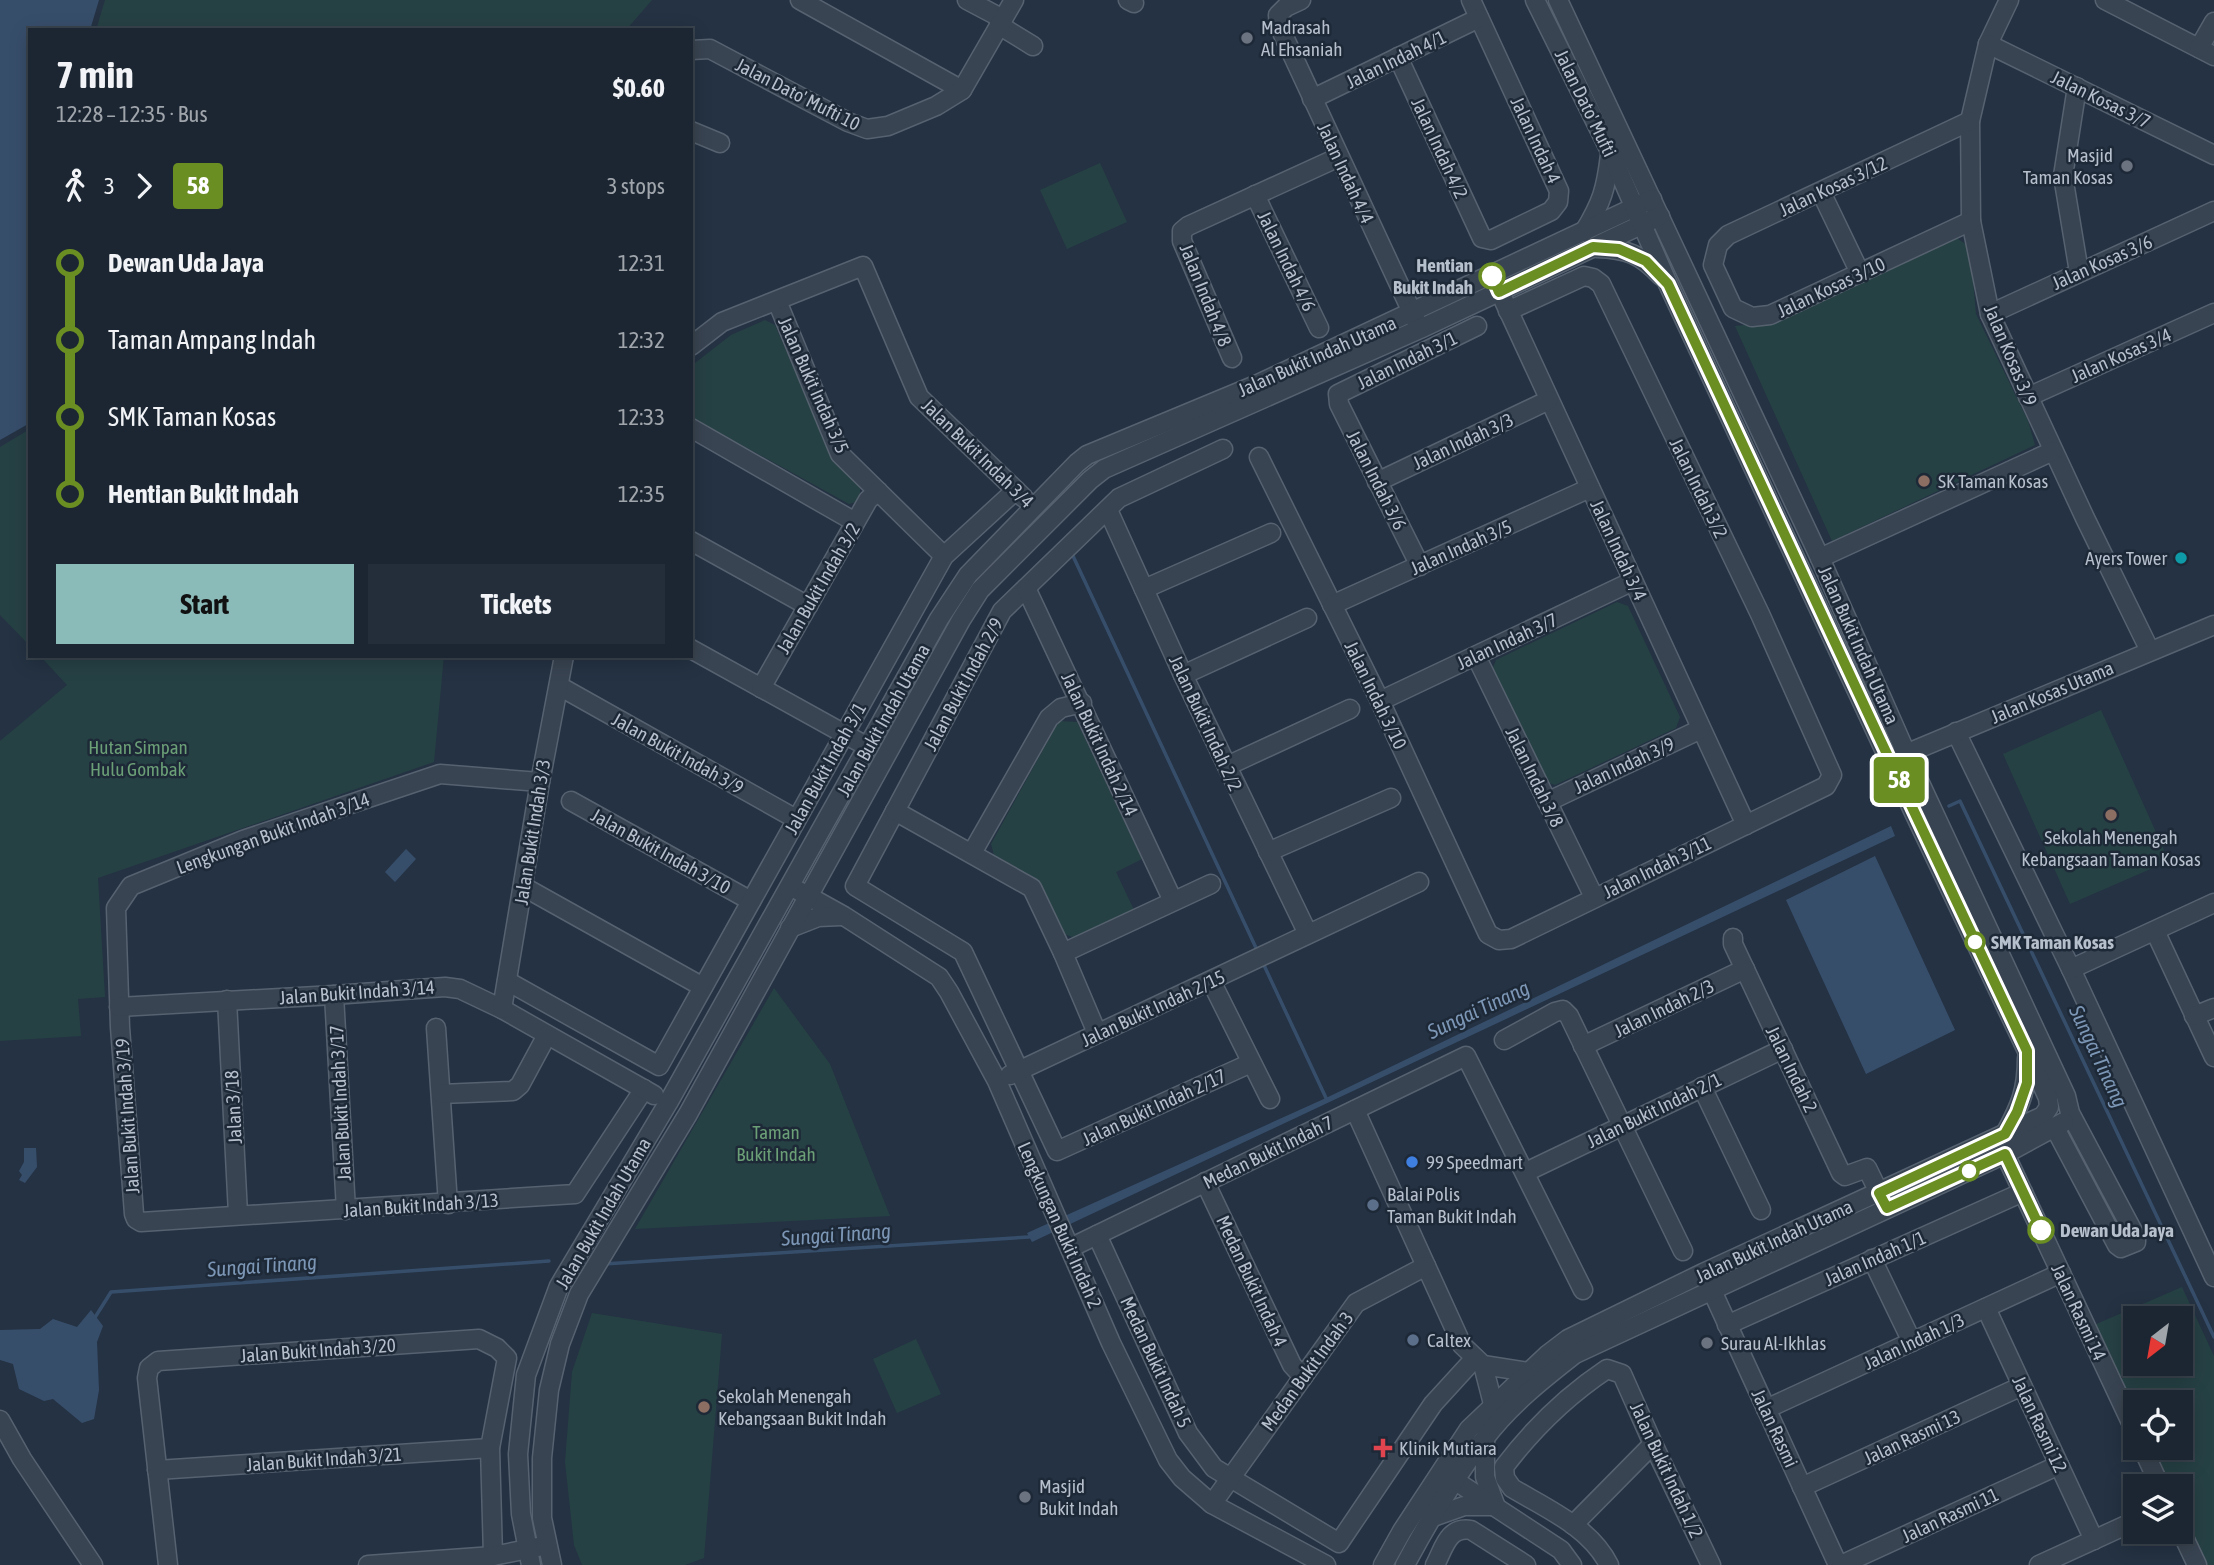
<!DOCTYPE html>
<meta charset="utf-8">
<style>
:root{--surface:#1b2632;--page:#242e3a;--text:#f1f3f6;--muted:#a0a5ac;--line:#39434d;--accent:#8bbbb9}
body{margin:0;font-family:"Asap Condensed",sans-serif;background:var(--page);color:var(--text);height:100vh;display:flex;flex-direction:column;font-size:26px;white-space:nowrap}
*{box-sizing:border-box;margin:0}
p{font-size:23px;color:var(--muted)}
.icon{flex:none;width:38px;height:38px;fill:none;stroke:currentColor;stroke-width:2;stroke-linecap:round;stroke-linejoin:round}
.map{position:relative;flex:1;overflow:hidden}
.sheet{position:absolute;left:28px;top:28px;width:665px;height:630px;display:flex;flex-direction:column;background:var(--surface);border-radius:0px;box-shadow:0 4px 18px #0003,0 0 0 2px var(--line)}
.sheet>*{flex:none}
.badge{padding:0 14px;border-radius:5px;font-size:24px;line-height:46px}
.needle{width:46px;rotate:211deg}
.fabs{position:absolute;left:2123px;top:1306px;display:grid;gap:14px}
.fabs a{display:grid;place-items:center;width:70px;height:70px;border-radius:0px;background:var(--surface);box-shadow:0 4px 18px #0003,0 0 0 2px var(--line);font-size:35px}
.map>.badge{position:absolute;translate:-50% -50%;box-shadow:0 0 0 4px #fff}
.legs{display:flex;align-items:center;gap:10px;height:77px;padding:0 28px;font-size:23px}
.legs p{margin-inline-start:auto}
.summary{display:flex;align-items:center;justify-content:space-between;height:119px;padding:0 28px}
h1{font-size:38px;font-weight:700;line-height:52px}
.action{display:flex;gap:14px;margin-top:auto;padding:14px 28px}
.action a{flex:1;height:80px;border-radius:0px;background:var(--accent);color:#111;font-size:28px;font-weight:700;line-height:80px;text-align:center}
.action a+a{background:var(--page);color:var(--text)}
ul{padding:0 28px;list-style:none}
li{display:flex;align-items:center;gap:24px;height:77px;font-size:26px}
li i{display:grid;place-items:center;width:10px;height:100%;margin:0 9px;background:currentColor}
li i::after{content:'';width:18px;height:18px;margin:-9px;border:5px solid;border-radius:50%;background:var(--surface)}
li p{margin-inline-start:auto}
li:first-child i{background:linear-gradient(#0000 50%,currentColor 0)}
li:last-child i{background:linear-gradient(currentColor 50%,#0000 0)}
.map>svg:first-child{display:block}
</style>
<div class="map">
<svg width="2214" height="1565" viewBox="0 0 2214 1565">
<rect width="100%" height="100%" fill="#243243"/>
<!-- green -->
<g fill="#264144" fill-rule="evenodd">
<polygon points="105,0 652,0 626,30 96,30"/>
<polygon points="1100,163 1127,222 1067,249 1040,190"/>
<polygon points="1955,237 1970,247 1976,314 2028,421 2035,445 1832,541 1735,326 1773,322"/>
<polygon points="765,320 775,325 831,456 860,485 860,501 849,504 691,417 691,366 731,335"/>
<polygon points="30,429 30,646 0,615 0,447"/>
<polygon points="1617,602 1628,606 1680,717 1676,728 1555,785 1544,781 1492,670 1496,660"/>
<polygon points="40,656 444,656 434,762 98,878 105,997 78,999 81,1036 0,1041 0,741 67,685"/>
<polygon points="2101,710 2169,861 2070,904 2003,754"/>
<polygon points="1059,721 1077,722 1142,859 1116,872 1134,910 1075,938 1064,934 1039,880 994,855 991,844"/>
<polygon points="774,988 830,1064 890,1216 635,1229"/>
<path d="M2182 1287 2214 1356V1565H2205L2181 1511 2180 1486H2169L2151 1447H2180V1402H2135V1413L2094 1325ZM2135 1318H2180V1363H2135Z"/>
<polygon points="592,1313 722,1334 704,1558 685,1565 582,1565 574,1545 565,1462 572,1372"/>
<polygon points="916,1339 941,1394 897,1413 873,1359"/>
</g>
<!-- water -->
<g fill="#374e6b">
<polygon points="0,0 99,0 90,30 30,30 30,423 0,440"/>
<polygon points="1891,826 1895,836 1032,1242 1027,1233 1326,1098"/>
<polygon points="406,849 416,859 395,882 385,872"/>
<polygon points="1875,856 1955,1030 1866,1074 1786,900"/>
<polygon points="24,1148 36,1148 37,1167 25,1183 19,1180 22,1175 19,1171 24,1162"/>
<polygon points="91,1310 103,1326 97,1342 99,1390 94,1419 82,1423 53,1399 44,1401 19,1389 13,1364 0,1360 0,1330 40,1329 53,1319 77,1327"/>
</g>
<g fill="none" stroke-linecap="round" stroke-linejoin="round">
<!-- stream -->
<g stroke="#374e6b" stroke-width="3.5">
<polyline points="1073,556 1257,950"/>
<polyline points="1949,806 1960,801 2214,1337"/>
<polyline points="1262,961 1326,1098"/>
<polyline points="604,1264 1029,1237"/>
<polyline points="94,1319 111,1292 549,1261"/>
</g>
<!-- minor casing -->
<g stroke="#576270" stroke-width="21">
<g id="minor">
<polyline points="800,0 962,90"/>
<polyline points="967,0 1003,19"/>
<polyline points="1128,0 1134,3"/>
<polyline points="1301,0 1286,7 1278,15 1279,26 1417,323"/>
<polyline points="1558,0 1820,558 1906,753 2066,1096 2070,1113 2136,1237 2136,1242 2121,1248 2117,1245 2055,1128"/>
<polyline points="2009,0 1988,44 1970,121 1971,221 1990,314 2085,518 2150,651"/>
<polyline points="2105,0 2214,56"/>
<polyline points="999,25 1033,46"/>
<polyline points="1988,44 2214,155"/>
<polyline points="2199,48 2214,22"/>
<polyline points="691,50 710,49 848,122 867,129 888,126 936,106 962,90 1014,0"/>
<polyline points="1398,57 1482,238 1491,240 1551,211 1558,202 1559,191 1471,0"/>
<polyline points="2077,87 2063,176 2079,272"/>
<polyline points="1312,99 1479,18"/>
<polyline points="1970,121 1728,235 1718,245 1713,265 1733,308 1752,317 1770,315 1971,221"/>
<polyline points="691,131 720,143"/>
<polyline points="1821,192 1860,273"/>
<polyline points="1255,195 1319,328"/>
<path d="M1584 232C1602 202 1606 189 1610 155"/>
<path d="M1597 248C1627 249 1640 254 1661 276"/>
<polyline points="777,301 840,454 944,556"/>
<polyline points="1504,301 1746,825"/>
<polyline points="1990,314 2214,211"/>
<polyline points="691,346 722,322 863,266 919,397 1024,498"/>
<polyline points="1232,358 1182,241 1182,231 1188,226 1339,157"/>
<polyline points="2028,397 2214,313"/>
<polyline points="691,428 855,522"/>
<polyline points="1223,449 1119,498 1002,611 855,886 963,952 1057,1151 1251,1063"/>
<polyline points="1259,457 1380,701 1488,934 1499,940 1511,939 1826,786 1832,775 1760,614 1601,284 1593,278 1584,276 1508,311"/>
<polyline points="1377,482 1549,400"/>
<polyline points="1108,510 1183,675 1308,934"/>
<polyline points="691,541 808,606"/>
<polyline points="1820,558 2053,451"/>
<polyline points="1420,566 1339,404 1338,394 1477,326"/>
<polyline points="1026,588 1173,901"/>
<polyline points="1144,589 1271,533"/>
<polyline points="1332,605 1590,488"/>
<polyline points="691,649 868,747"/>
<polyline points="1476,656 1594,897"/>
<polyline points="1183,675 1307,618"/>
<polyline points="559,686 796,819"/>
<polyline points="761,688 868,500 878,491"/>
<polyline points="1380,701 1633,581"/>
<polyline points="1956,732 2071,969 2214,1277"/>
<polyline points="1896,758 2214,625"/>
<polyline points="1227,766 1350,709"/>
<polyline points="540,782 440,774 243,840 131,886 116,908 120,1027 134,1214 136,1219 141,1222 575,1194 644,1089"/>
<polyline points="571,801 751,901"/>
<polyline points="1547,802 1701,729"/>
<polyline points="895,811 1032,888 1063,953 1097,1033"/>
<polyline points="1268,852 1391,798"/>
<polyline points="972,853 1049,718 1061,708 1082,703"/>
<polyline points="524,887 703,987"/>
<polyline points="799,891 844,916 939,977 949,992 997,1081 1111,1343 1168,1460 1182,1478 1212,1504 1326,1565"/>
<polyline points="790,928 818,917 841,916"/>
<polyline points="2155,931 2214,1057"/>
<polyline points="1733,938 1733,944 1841,1173 1845,1176 1867,1168 1884,1203"/>
<polyline points="1063,953 1211,884"/>
<polyline points="2071,969 2214,903"/>
<polyline points="507,981 659,1066 944,556 1016,490"/>
<polyline points="1211,981 1270,1099"/>
<polyline points="334,995 346,1210"/>
<polyline points="227,1000 238,1214"/>
<polyline points="119,1007 334,995 445,987 460,989 502,1009 654,1095"/>
<polyline points="502,1009 540,782 564,656"/>
<polyline points="2194,1016 2214,1008"/>
<polyline points="436,1028 448,1204"/>
<polyline points="1504,1040 1555,1012 1563,1010 1569,1016 1683,1251"/>
<polyline points="1583,1046 1745,969"/>
<polyline points="1010,1075 1419,882"/>
<polyline points="1702,1087 1761,1210"/>
<polyline points="441,1094 513,1091 520,1085 547,1035"/>
<polyline points="1355,1110 1462,1345 1483,1365 1529,1372"/>
<path d="M2005 1134C2020 1106 2027 1091 2027 1058"/>
<polyline points="2005,1154 2135,1431"/>
<polyline points="1526,1172 1783,1049"/>
<polyline points="1205,1182 1292,1365 1303,1377"/>
<polyline points="1097,1235 1188,1433 1214,1468 1339,1543 1433,1404 1475,1358"/>
<polyline points="1070,1248 1466,1056 1583,1290"/>
<polyline points="1872,1259 1912,1342"/>
<polyline points="1708,1282 1838,1565"/>
<polyline points="1986,1308 2094,1540"/>
<polyline points="1727,1325 2023,1192"/>
<polyline points="1483,1365 1493,1404"/>
<polyline points="1766,1409 2061,1273"/>
<polyline points="0,1420 22,1459 93,1565"/>
<polyline points="1485,1439 1485,1477 1496,1507"/>
<polyline points="2142,1447 2160,1486"/>
<polyline points="157,1470 490,1448"/>
<polyline points="1448,1476 1561,1550 1572,1565"/>
<polyline points="1802,1487 2022,1386"/>
<polyline points="1212,1504 1356,1303 1426,1266"/>
<polyline points="1433,1517 1464,1506 1492,1506"/>
<polyline points="1573,1525 1653,1444"/>
<polyline points="2180,1529 2197,1565"/>
<polyline points="168,1565 147,1378 149,1368 158,1361 479,1339 497,1348 507,1358 490,1448 493,1556"/>
<polyline points="368,1565 493,1556 538,1547"/>
<polyline points="531,1565 521,1514 518,1454 526,1375 559,1286 668,1103 939,619 968,575 1077,463 1087,455 1258,384 1652,199"/>
<polyline points="552,1565 542,1518 542,1458 549,1390 560,1344 579,1294 688,1114 961,620 980,590 1090,480 1104,469 1420,329 1660,216"/>
<polyline points="1383,1565 1402,1531 1469,1429 1547,1355 1568,1339 1703,1273 2043,1116 2049,1107 2048,1098 2027,1051 1889,760 1668,284 1610,151 1535,0"/>
<path d="M1405 1565C1427 1524 1456 1475 1485 1438 1510 1405 1543 1379 1575 1354L2005 1154 2064 1122"/>
<path d="M1435 1565C1444 1548 1448 1526 1471 1530L1526 1565"/>
<path d="M1609 1565C1590 1527 1547 1509 1512 1488L1505 1478 1504 1467C1532 1430 1568 1395 1607 1369L1622 1374 1653 1444 1711 1565"/>
<polyline points="1841,1565 2059,1465"/>
<polyline points="2039,1565 2135,1521"/>
</g>
</g>
<!-- minor -->
<use href="#minor" stroke="#394452" stroke-width="18"/>
</g>
<g fill="none" stroke-linecap="round" stroke-linejoin="round">
<!-- line-1 casing -->
<g stroke="#fff" stroke-width="16">
<polyline id="line-1" points="1492,276 1499,292 1593,247 1619,249 1646,261 1668,284 1878,735 2027,1051 2027,1083 2017,1112 2005,1134 1879,1193 1887,1208 2005,1154 2041,1230"/>
</g>
<!-- line-1 -->
<use href="#line-1" stroke="#6b8e23" stroke-width="10"/>
</g>
<!-- markers -->
<g fill="#6b7280" stroke="#1e2938" stroke-width="2.5">
<circle cx="1247" cy="38" r="7"/>
<circle cx="2127" cy="166" r="7"/>
<circle cx="1707" cy="1343" r="7"/>
<circle cx="1025" cy="1497" r="7"/>
</g>
<g fill="#fff" stroke="#6b8e23" stroke-width="3.5">
<circle cx="1492" cy="276" r="12"/>
<circle cx="1975" cy="942" r="9"/>
<circle cx="1969" cy="1171" r="9"/>
<circle cx="2041" cy="1230" r="12"/>
</g>
<g fill="#8d6e63" stroke="#1e2938" stroke-width="2.5">
<circle cx="1924" cy="481" r="7"/>
<circle cx="2111" cy="815" r="7"/>
<circle cx="704" cy="1407" r="7"/>
</g>
<circle fill="#0f9aa8" stroke="#1e2938" stroke-width="2.5" cx="2181" cy="558" r="7"/>
<circle fill="#3f7fe0" stroke="#1e2938" stroke-width="2.5" cx="1412" cy="1162" r="7"/>
<g fill="#5c6f8a" stroke="#1e2938" stroke-width="2.5">
<circle cx="1373" cy="1205" r="7"/>
<circle cx="1413" cy="1340" r="7"/>
</g>
<path fill="#e0444e" stroke="#1e2938" stroke-width="2.5" d="M1379.5 1437.5h7v7h7v7h-7v7h-7v-7h-7v-7h7z"/>
<g text-anchor="middle" dominant-baseline="central" stroke-width="5" stroke-linejoin="round" paint-order="stroke">
<!-- poi labels -->
<g font-size="19" fill="#b6bfcc" stroke="#1e2938" text-anchor="start">
<text x="1261" y="27">Madrasah<tspan x="1261" dy="22">Al Ehsaniah</tspan></text>
<text x="2113" y="155" text-anchor="end">Masjid<tspan x="2113" dy="22">Taman Kosas</tspan></text>
<text x="1938" y="481">SK Taman Kosas</text>
<text x="2167" y="558" text-anchor="end">Ayers Tower</text>
<text x="2111" y="837" text-anchor="middle">Sekolah Menengah<tspan x="2111" dy="22">Kebangsaan Taman Kosas</tspan></text>
<text x="1426" y="1162">99 Speedmart</text>
<text x="1387" y="1194">Balai Polis<tspan x="1387" dy="22">Taman Bukit Indah</tspan></text>
<text x="1427" y="1340">Caltex</text>
<text x="1721" y="1343">Surau Al-Ikhlas</text>
<text x="718" y="1396">Sekolah Menengah<tspan x="718" dy="22">Kebangsaan Bukit Indah</tspan></text>
<text x="1399" y="1448">Klinik Mutiara</text>
<text x="1039" y="1486">Masjid<tspan x="1039" dy="22">Bukit Indah</tspan></text>
</g>
<!-- street labels -->
<g font-size="19" fill="#b6bfcc" stroke="#1e2938">
<text transform="translate(1396 59) rotate(-26)">Jalan Indah 4/1</text>
<text transform="translate(798 94) rotate(27)">Jalan Dato' Mufti 10</text>
<text transform="translate(2101 99) rotate(26)">Jalan Kosas 3/7</text>
<text transform="translate(1586 103) rotate(64)">Jalan Dato' Mufti</text>
<text transform="translate(1536 140) rotate(65)">Jalan Indah 4</text>
<text transform="translate(1440 148) rotate(65)">Jalan Indah 4/2</text>
<text transform="translate(1346 173) rotate(65)">Jalan Indah 4/4</text>
<text transform="translate(1833 186) rotate(-25)">Jalan Kosas 3/12</text>
<text transform="translate(1287 261) rotate(64)">Jalan Indah 4/6</text>
<text transform="translate(2102 262) rotate(-24)">Jalan Kosas 3/6</text>
<text transform="translate(1831 287) rotate(-25)">Jalan Kosas 3/10</text>
<text transform="translate(1206 295) rotate(68)">Jalan Indah 4/8</text>
<text transform="translate(2011 355) rotate(67)">Jalan Kosas 3/9</text>
<text transform="translate(2121 355) rotate(-24)">Jalan Kosas 3/4</text>
<text transform="translate(1317 356) rotate(-24)">Jalan Bukit Indah Utama</text>
<text transform="translate(1407 360) rotate(-26)">Jalan Indah 3/1</text>
<text transform="translate(814 385) rotate(66)">Jalan Bukit Indah 3/5</text>
<text transform="translate(1463 441) rotate(-25)">Jalan Indah 3/3</text>
<text transform="translate(978 453) rotate(44)">Jalan Bukit Indah 3/4</text>
<text transform="translate(1377 480) rotate(63)">Jalan Indah 3/6</text>
<text transform="translate(1699 488) rotate(64)">Jalan Indah 3/2</text>
<text transform="translate(1461 547) rotate(-24)">Jalan Indah 3/5</text>
<text transform="translate(1619 550) rotate(65)">Jalan Indah 3/4</text>
<text transform="translate(818 588) rotate(-60)">Jalan Bukit Indah 3/2</text>
<text transform="translate(1507 641) rotate(-25)">Jalan Indah 3/7</text>
<text transform="translate(1859 645) rotate(66)">Jalan Bukit Indah Utama</text>
<text transform="translate(963 684) rotate(-62)">Jalan Bukit Indah 2/9</text>
<text transform="translate(2052 692) rotate(-23)">Jalan Kosas Utama</text>
<text transform="translate(1376 695) rotate(64)">Jalan Indah 3/10</text>
<text transform="translate(883 720) rotate(-61)">Jalan Bukit Indah Utama</text>
<text transform="translate(1206 723) rotate(65)">Jalan Bukit Indah 2/2</text>
<text transform="translate(1100 744) rotate(65)">Jalan Bukit Indah 2/14</text>
<text transform="translate(678 753) rotate(29)">Jalan Bukit Indah 3/9</text>
<text transform="translate(1624 765) rotate(-25)">Jalan Indah 3/9</text>
<text transform="translate(825 768) rotate(-61)">Jalan Bukit Indah 3/1</text>
<text transform="translate(1535 777) rotate(64)">Jalan Indah 3/8</text>
<text transform="translate(532 832) rotate(-81)">Jalan Bukit Indah 3/3</text>
<text transform="translate(273 833) rotate(-20)">Lengkungan Bukit Indah 3/14</text>
<text transform="translate(661 851) rotate(29)">Jalan Bukit Indah 3/10</text>
<text transform="translate(1657 867) rotate(-26)">Jalan Indah 3/11</text>
<text transform="translate(357 992) rotate(-4)">Jalan Bukit Indah 3/14</text>
<text transform="translate(1153 1008) rotate(-25)">Jalan Bukit Indah 2/15</text>
<text transform="translate(1664 1008) rotate(-26)">Jalan Indah 2/3</text>
<text transform="translate(1792 1069) rotate(64)">Jalan Indah 2</text>
<text transform="translate(340 1103) rotate(-93)">Jalan Bukit Indah 3/17</text>
<text transform="translate(233 1107) rotate(-93)">Jalan 3/18</text>
<text transform="translate(1154 1107) rotate(-25)">Jalan Bukit Indah 2/17</text>
<text transform="translate(1654 1110) rotate(-26)">Jalan Bukit Indah 2/1</text>
<text transform="translate(127 1116) rotate(-94)">Jalan Bukit Indah 3/19</text>
<text transform="translate(1268 1152) rotate(-26)">Medan Bukit Indah 7</text>
<text transform="translate(421 1205) rotate(-4)">Jalan Bukit Indah 3/13</text>
<text transform="translate(603 1213) rotate(-60)">Jalan Bukit Indah Utama</text>
<text transform="translate(1060 1225) rotate(66)">Lengkungan Bukit Indah 2</text>
<text transform="translate(1774 1241) rotate(-25)">Jalan Bukit Indah Utama</text>
<text transform="translate(1875 1258) rotate(-24)">Jalan Indah 1/1</text>
<text transform="translate(1252 1281) rotate(65)">Medan Bukit Indah 4</text>
<text transform="translate(2079 1312) rotate(65)">Jalan Rasmi 14</text>
<text transform="translate(1914 1341) rotate(-25)">Jalan Indah 1/3</text>
<text transform="translate(318 1350) rotate(-4)">Jalan Bukit Indah 3/20</text>
<text transform="translate(1156 1362) rotate(65)">Medan Bukit Indah 5</text>
<text transform="translate(1307 1371) rotate(-54)">Medan Bukit Indah 3</text>
<text transform="translate(2040 1424) rotate(65)">Jalan Rasmi 12</text>
<text transform="translate(1775 1428) rotate(65)">Jalan Rasmi</text>
<text transform="translate(1912 1437) rotate(-25)">Jalan Rasmi 13</text>
<text transform="translate(324 1459) rotate(-4)">Jalan Bukit Indah 3/21</text>
<text transform="translate(1667 1470) rotate(65)">Jalan Bukit Indah 1/2</text>
<text transform="translate(1950 1515) rotate(-25)">Jalan Rasmi 11</text>
</g>
<!-- stop labels -->
<g font-size="19" font-weight="bold" fill="#b6bfcc" stroke="#1e2938" text-anchor="start">
<text x="1473" y="265" text-anchor="end">Hentian<tspan x="1473" dy="22">Bukit Indah</tspan></text>
<text x="1991" y="942">SMK Taman Kosas</text>
<text x="2060" y="1230">Dewan Uda Jaya</text>
</g>
<!-- park labels -->
<g font-size="19" fill="#6b9f76" stroke="#1e2938">
<text x="138" y="747">Hutan Simpan<tspan x="138" dy="22">Hulu Gombak</tspan></text>
<text x="776" y="1132">Taman<tspan x="776" dy="22">Bukit Indah</tspan></text>
</g>
<!-- water labels -->
<g font-size="21" font-style="italic" fill="#7c96b5" stroke="#1e2938">
<text transform="translate(1478 1009) rotate(-25)">Sungai Tinang</text>
<text transform="translate(2099 1056) rotate(65)">Sungai Tinang</text>
<text transform="translate(836 1234) rotate(-4)">Sungai Tinang</text>
<text transform="translate(262 1265) rotate(-4)">Sungai Tinang</text>
</g>
</g>
</svg>
<div class="fabs">
<a><svg class="needle" viewBox="-14 -14 28 28"><path d="M0-13l5 13h-10z" fill="#e53935"/><path d="M0 13l5-13h-10z" fill="#a0a5ac"/></svg></a>
<a><svg class="icon" aria-label="locate" viewBox="0 0 24 24"><circle cx="12" cy="12" r="6"/><path d="M12 2v4M12 18v4M2 12h4M18 12h4"/></svg></a>
<a><svg class="icon" aria-label="layers" viewBox="0 0 24 24"><path d="M12 4l9 5-9 5-9-5zM3 14l9 5 9-5"/></svg></a>
</div>
<b class="badge" style="left:1899px;top:780px;background:#6b8e23;color:#fff">58</b>
<section class="sheet">
<div class="summary"><div><h1>7 min</h1><p>12:28 – 12:35 · Bus</p></div><b>$0.60</b></div>
<div class="legs"><svg class="icon" aria-label="walk" viewBox="0 0 24 24"><circle cx="13" cy="4" r="2"/><path d="M13 8l-2 6 4 7M11 14l-3 7M7 12l3-4h3l4 4"/></svg>3<svg class="icon" aria-label="forward" viewBox="0 0 24 24"><path d="M9 5l7 7-7 7"/></svg><b class="badge" style="background:#6b8e23;color:#fff">58</b><p>3 stops</p></div>
<ul>
<li><i style="color:#6b8e23"></i><b>Dewan Uda Jaya</b><p>12:31</p></li>
<li><i style="color:#6b8e23"></i><span>Taman Ampang Indah</span><p>12:32</p></li>
<li><i style="color:#6b8e23"></i><span>SMK Taman Kosas</span><p>12:33</p></li>
<li><i style="color:#6b8e23"></i><b>Hentian Bukit Indah</b><p>12:35</p></li>
</ul>
<div class="action"><a>Start</a><a>Tickets</a></div>
</section>
</div>
